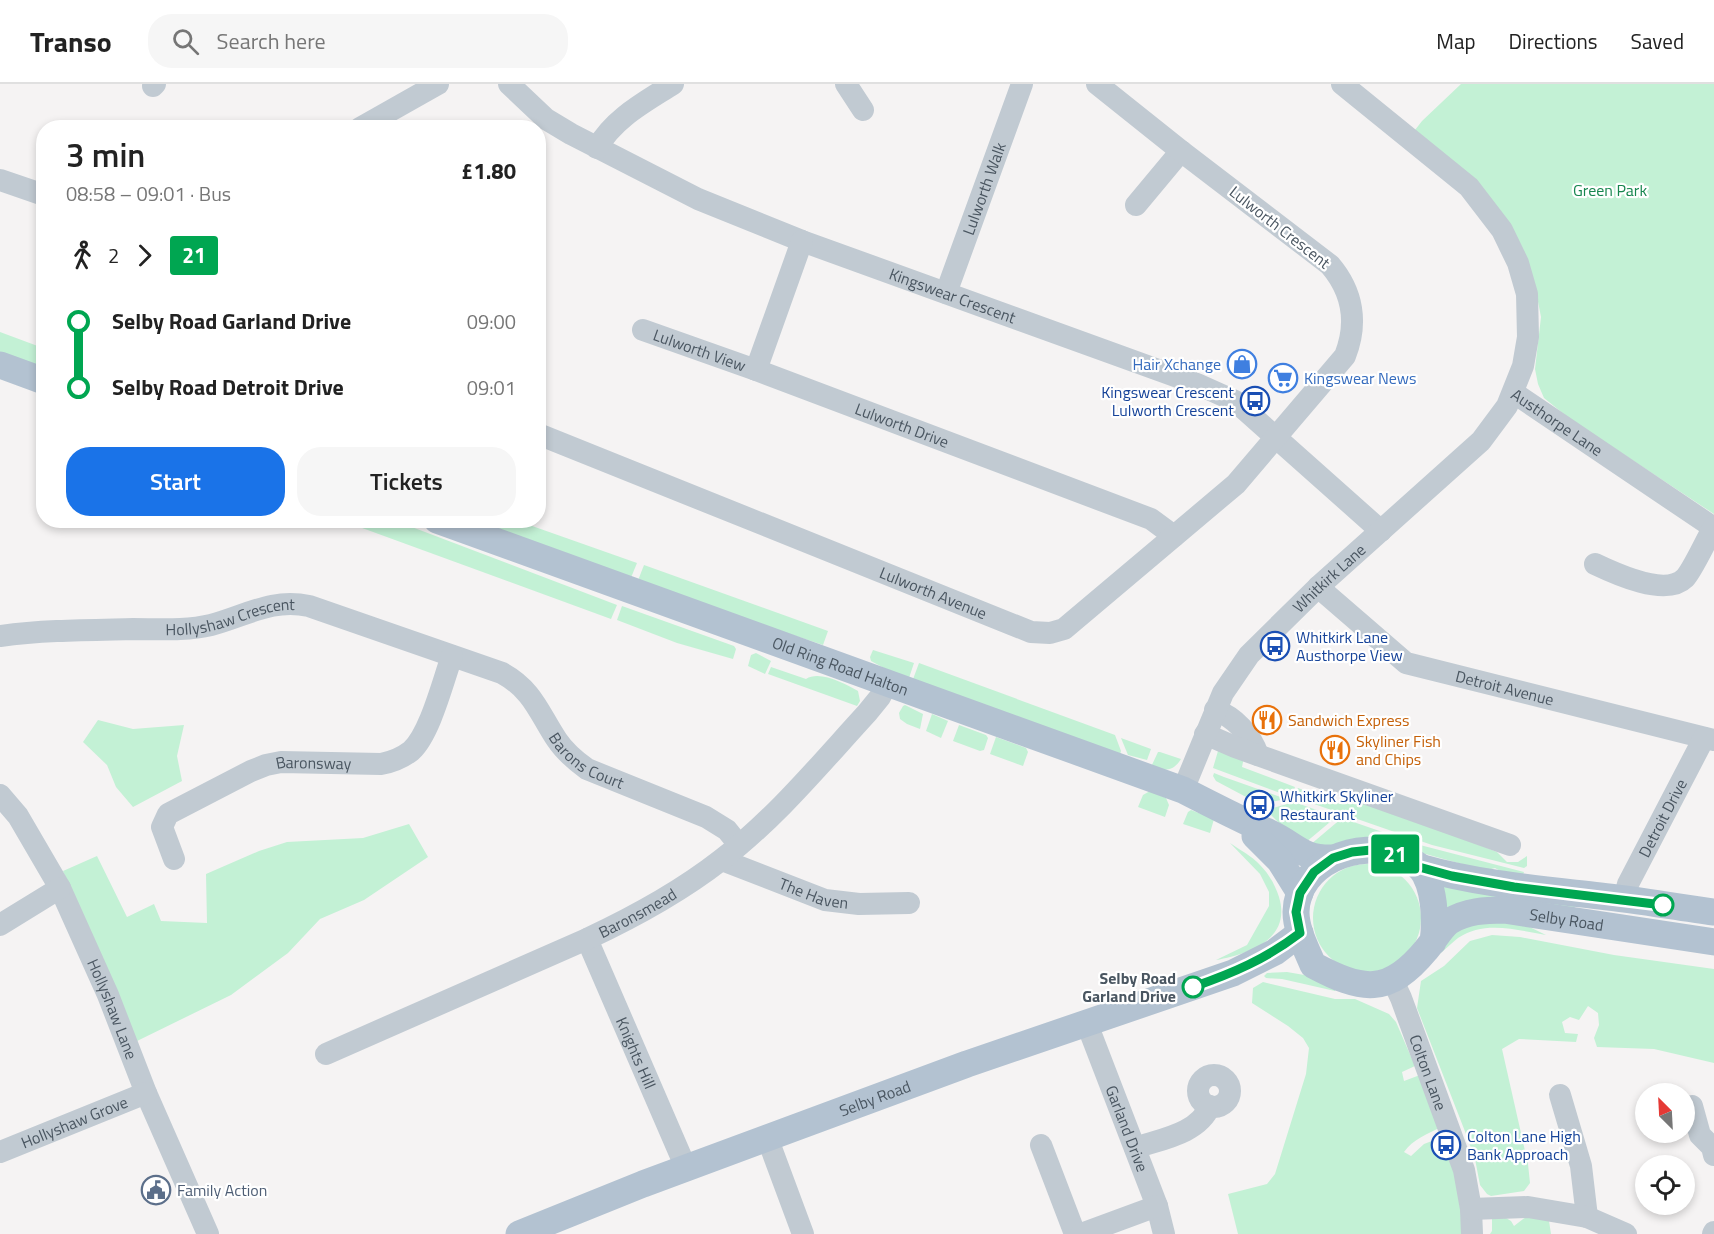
<!DOCTYPE html>
<meta charset="utf-8">
<style>
:root{--surface:#fff;--page:#f6f6f6;--text:#222;--muted:#767676;--line:#e0e0e0;--accent:#1a73e8}
body{margin:0;font-family:"Titillium Web",sans-serif;background:var(--page);color:var(--text);height:100vh;display:flex;flex-direction:column;font-size:22px;white-space:nowrap}
*{box-sizing:border-box;margin:0}
p{font-size:20px;color:var(--muted)}
.icon{flex:none;width:33px;height:33px;fill:none;stroke:currentColor;stroke-width:2;stroke-linecap:round;stroke-linejoin:round}
.map{position:relative;flex:1;overflow:hidden}
.side{position:absolute;left:36px;top:36px;width:510px;height:408px;display:flex;flex-direction:column;background:var(--surface);border-radius:24px;box-shadow:0 3px 9px #0003}
.side>*{flex:none}
.badge{padding:0 12px;border-radius:4px;font-size:21px;line-height:39px}
.needle{width:39px;rotate:336deg}
.buttons{position:absolute;left:1635px;top:999px;display:grid;gap:12px}
.buttons a{display:grid;place-items:center;width:60px;height:60px;border-radius:50%;background:var(--surface);box-shadow:0 3px 9px #0003;font-size:30px}
.map>.badge{position:absolute;translate:-50% -50%;box-shadow:0 0 0 3px #fff}
.legs{display:flex;align-items:center;gap:9px;height:66px;padding:0 30px;font-size:20px}
.legs p{margin-inline-start:auto}
.summary{display:flex;align-items:center;justify-content:space-between;height:102px;padding:0 30px}
h1{font-size:33px;font-weight:600;line-height:45px}
.action{display:flex;gap:12px;margin-top:auto;padding:12px 30px}
.action a{flex:1;height:69px;border-radius:24px;background:var(--accent);color:#fff;font-size:24px;font-weight:600;line-height:69px;text-align:center}
.action a+a{background:var(--page);color:var(--text)}
ul{padding:0 30px;list-style:none}
li{display:flex;align-items:center;gap:21px;height:66px;font-size:22px}
li i{display:grid;place-items:center;width:9px;height:100%;margin:0 8px;background:currentColor}
li i::after{content:'';width:15px;height:15px;margin:-8px;border:4px solid;border-radius:50%;background:var(--surface)}
li p{margin-inline-start:auto}
li:first-child i{background:linear-gradient(#0000 50%,currentColor 0)}
li:last-child i{background:linear-gradient(currentColor 50%,#0000 0)}
header{display:flex;align-items:center;gap:36px;box-sizing:border-box;height:84px;padding:0 30px;background:var(--surface);border-bottom:2px solid var(--line)}
header strong{font-size:28px}
nav{display:flex;gap:33px;margin-inline-start:auto;font-size:21px}
.search{width:420px;height:54px;background:var(--page);display:flex;align-items:center;gap:15px;box-sizing:border-box;padding:0 21px;border-radius:24px;color:var(--muted);font-size:22px}
.map>svg:first-child{display:block}
</style>
<header>
<strong>Transo</strong>
<div class="search"><svg class="icon" aria-label="search" viewBox="0 0 24 24"><circle cx="10" cy="10" r="6"/><path d="M15 15l6 6"/></svg>Search here</div>
<nav><a>Map</a><a>Directions</a><a>Saved</a></nav>
</header>
<div class="map">
<svg width="1714" height="1150" viewBox="0 0 1714 1150">
<rect width="100%" height="100%" fill="#f5f3f3"/>
<!-- green -->
<g fill="#c3f1d5">
<polygon points="1461,0 1714,0 1714,430 1570,335 1544,314 1538,300 1535,285 1541,233 1534,197 1415,46 1422,37"/>
<polygon points="0,248 43,264 43,284 0,268"/>
<polygon points="343,437 396,437 617,521 611,535"/>
<polygon points="464,437 518,437 637,479 630,496"/>
<polygon points="644,481 828,547 823,561 637,499"/>
<polygon points="622,522 734,562 736,565 733,575 677,559 617,536"/>
<polygon points="873,566 914,579 908,597 871,577 870,573"/>
<polygon points="756,569 771,577 765,590 748,582 751,571"/>
<polygon points="919,579 1115,651 1121,667 1119,674 912,598"/>
<path d="M771 583 806 595C820 586 845 600 858 607L860 617 857 622 768 590Z"/>
<polygon points="905,621 923,630 920,645 907,640 900,635 899,629 903,622"/>
<polygon points="932,630 948,637 941,654 926,647"/>
<polygon points="98,636 133,645 184,641 177,672 182,697 133,723 116,703 107,681 83,658"/>
<polygon points="959,641 986,651 988,654 984,666 980,667 953,657"/>
<polygon points="996,653 1026,664 1028,668 1023,682 990,670"/>
<polygon points="1121,654 1151,665 1147,676 1128,671"/>
<polygon points="1218,667 1244,673 1242,683 1295,703 1291,713 1213,684"/>
<path d="M1158 668H1160L1181 675C1173 688 1164 687 1151 683Z"/>
<polygon points="1214,689 1224,693 1286,715 1267,719 1250,711 1248,714 1216,697 1213,692"/>
<polygon points="1298,704 1340,720 1345,707 1497,768 1507,778 1518,778 1527,772 1527,782 1524,784 1432,761 1294,713"/>
<polygon points="1150,707 1166,714 1169,721 1165,733 1138,723 1143,711"/>
<polygon points="1294,718 1331,731 1336,733 1305,759 1288,748 1269,729 1273,724"/>
<polygon points="1191,726 1214,735 1210,749 1183,740 1188,728"/>
<polygon points="1342,734 1420,761 1524,788 1523,791 1504,789 1495,784 1488,786 1469,782 1411,766 1310,761"/>
<polygon points="409,740 428,773 364,816 320,835 288,869 231,911 135,958 63,787 97,772 127,833 154,820 161,837 207,839 206,790 259,767 287,758 363,754"/>
<path d="M1230 759C1240 766 1252 772 1260 781 1269 790 1275 801 1279 813 1292 856 1248 870 1216 876L1247 861 1269 822V808L1260 790Z"/>
<circle cx="1367" cy="834" r="54"/>
<polygon points="1438,798 1576,818 1574,826 1446,827"/>
<path d="M1515 836 1546 851C1517 846 1484 836 1458 854 1449 861 1442 869 1432 876L1442 859 1469 839Z"/>
<polygon points="1492,851 1520,853 1614,871 1714,885 1714,979 1654,965 1597,963 1594,954 1599,941 1598,929 1588,922 1579,936 1570,933 1562,938 1565,949 1578,950 1576,958 1519,955 1502,965 1528,1080 1530,1099 1524,1107 1491,1112 1487,1110 1480,1101 1475,1075 1466,1050 1417,924 1421,897 1444,882 1470,857"/>
<polygon points="1287,888 1310,892 1337,903 1335,907 1282,895 1266,894 1264,892 1267,889"/>
<path d="M1263 898 1335 915H1355L1389 930 1396 938 1415 982 1402 988 1404 997 1420 991 1441 1043C1428 1050 1413 1055 1404 1068L1411 1072 1424 1060 1445 1052 1452 1070 1464 1150H1238L1228 1110 1267 1100 1275 1090 1306 990 1309 964 1303 954 1288 942 1252 919 1253 904Z"/>
<polygon points="1501,1131 1511,1137 1514,1142 1527,1132 1549,1137 1551,1150 1490,1150 1492,1147 1492,1135"/>
</g>
<g fill="none" stroke-linecap="round" stroke-linejoin="round">
<!-- minor -->
<g stroke="#c1cad2" stroke-width="22">
<path id="s1" d="M509 0 546 35 571 50 698 115 802 157 1197 300 1235 317 1381 447"/>
<polyline points="846,0 863,26"/>
<polyline points="153,2 155,0"/>
<polyline points="360,44 438,0"/>
<path d="M597 64C614 34 645 18 673 0"/>
<polyline points="0,96 44,111"/>
<polyline points="1136,121 1181,67"/>
<path id="s2" d="M946 209 1022 0"/>
<path id="s3" d="M643 246 756 286 1151 435 1174 452"/>
<polyline points="756,286 802,157"/>
<path id="s4" d="M1514 309 1714 444"/>
<path id="s5" d="M538 350 1031 548 1050 549 1064 545 1236 400 1345 272C1358 239 1353 208 1330 181L1181 67 1097 0"/>
<path d="M1595 480C1616 490 1666 513 1685 494 1692 487 1707 455 1713 444"/>
<path id="s6" d="M1318 503 1406 579 1714 656"/>
<path id="s7" d="M0 552C44 546 89 546 133 545 159 545 186 547 211 541 246 532 271 514 309 522L502 589C533 606 539 629 557 656 565 668 576 677 587 685L706 733 727 746 739 761"/>
<path d="M1215 626C1235 633 1251 651 1258 671"/>
<polyline points="1205,650 1235,663 1510,761"/>
<path id="s8" d="M1183 706 1223 609 1249 571 1318 503 1481 357 1507 322 1523 282 1528 253 1527 210 1518 179 1502 146 1469 103 1342 0"/>
<path id="s9" d="M0 711 18 732 60 804 108 911 146 1009 208 1150"/>
<path id="s10" d="M174 775 162 743 168 730 251 687 266 681 281 678 381 680C392 678 402 674 411 667 430 650 443 597 452 572"/>
<path id="s11" d="M722 776 825 816 859 820 909 819"/>
<path id="s12" d="M1624 815 1628 800 1704 654"/>
<polyline points="0,841 60,804"/>
<path id="s13" d="M587 855 686 1084"/>
<path id="s14" d="M1393 897 1401 914 1464 1086 1471 1125 1472 1150"/>
<path id="s15" d="M1087 940 1157 1122 1164 1150"/>
<path id="s16" d="M326 970 587 855C634 833 680 808 721 776 776 734 821 679 867 629L880 613 887 600"/>
<circle cx="1214" cy="1007" r="16"/>
<polyline points="1560,1011 1581,1082 1587,1133"/>
<polyline points="1692,1022 1700,1051 1712,1063 1714,1071"/>
<polyline points="767,1053 803,1150"/>
<polyline points="1041,1061 1075,1150"/>
<path d="M1135 1064C1161 1055 1198 1050 1210 1022"/>
<path id="s17" d="M0 1068 146 1009"/>
<polyline points="1471,1125 1528,1123 1587,1133 1626,1150"/>
<polyline points="1081,1150 1157,1122"/>
<polyline points="1713,1150 1714,1148"/>
</g>
<!-- major -->
<g stroke="#b3c2d1" stroke-width="27">
<polyline points="0,281 44,297"/>
<path id="s18" d="M437 436 1183 706C1212 721 1240 735 1270 749 1296 761 1301 775 1333 774"/>
<polyline points="1255,752 1280,777 1300,809"/>
<path d="M1419 783C1479 800 1539 805 1600 812 1638 816 1676 823 1714 828"/>
<path id="s19" d="M1433 858C1436 836 1435 801 1420 783 1415 778 1406 775 1400 772 1359 754 1297 779 1296 828 1296 846 1306 864 1313 881 1362 907 1388 912 1426 866 1434 857 1441 843 1450 837 1467 827 1485 826 1504 826L1714 858"/>
<path id="s20" d="M519 1150 643 1100 967 980 1233 889 1275 868 1300 849"/>
</g>
</g>
<g fill="none" stroke-linecap="round" stroke-linejoin="round">
<!-- line-1 casing -->
<g stroke="#fff" stroke-width="14">
<path id="line-1" d="M1193 903C1233 889 1266 875 1300 849L1296 828 1300 809 1314 788 1333 774 1352 768 1371 766 1394 770 1419 783 1452 792 1514 803 1663 821"/>
</g>
<!-- line-1 -->
<use href="#line-1" stroke="#00a651" stroke-width="9"/>
</g>
<!-- icons -->
<defs>
<g id="shop-ring" transform="scale(1.5)"><circle r="9.5" fill="#fff" stroke="#3f7fe0" stroke-width="1.5"/><path d="M-5-2.5h2.3a2.7 3.5 0 0 1 5.4 0H5L5.5 6h-11ZM-1.5-2.5h3a1.5 2.3 0 0 0-3 0Z" fill="#3f7fe0"/></g>
<g id="supermarket-ring" transform="scale(1.5)"><circle r="9.5" fill="#fff" stroke="#3f7fe0" stroke-width="1.5"/><path d="M-6-5.5h2.5l.6 2H6L4.5 2H-2.5L-4.4-4H-6ZM-1.5 3.2a1.3 1.3 0 1 0 .1 0ZM3 3.2a1.3 1.3 0 1 0 .1 0Z" fill="#3f7fe0"/></g>
<g id="bus-ring" transform="scale(1.5)"><circle r="9.5" fill="#fff" stroke="#1a4fb4" stroke-width="1.5"/><path d="M-5-6H5V4H4V6H2V4H-2V6H-4V4H-5ZM-3.5-4V0h7V-4ZM-3.5 1.2v1.5H-2V1.2ZM2 1.2v1.5H3.5V1.2Z" fill="#1a4fb4"/></g>
<g id="restaurant-ring" transform="scale(1.5)"><circle r="9.5" fill="#fff" stroke="#e8710a" stroke-width="1.5"/><path d="M-5-6h1v4h1v-4h1v4h1v-4h1v5L-1.5 .5V6h-2V.5L-5-1ZM5-6V6H3V1.5H1.5Q1.5-4 5-6Z" fill="#e8710a"/></g>
<g id="civic-ring" transform="scale(1.5)"><circle r="9.5" fill="#fff" stroke="#5c6f8a" stroke-width="1.5"/><path d="M-.6-6.5H3V-4.5H.6V-3L4-1V1h2V6H-6V1h2V-1L-.6-3ZM-1.2 2.5V6h2.4V2.5Z" fill="#5c6f8a"/></g>
</defs>
<g fill-rule="evenodd">
<use href="#shop-ring" x="1242" y="280"/>
<use href="#supermarket-ring" x="1283" y="294"/>
<use href="#bus-ring" x="1255" y="317"/>
<use href="#bus-ring" x="1275" y="562"/>
<use href="#restaurant-ring" x="1267" y="636"/>
<use href="#restaurant-ring" x="1335" y="666"/>
<use href="#bus-ring" x="1259" y="721"/>
<use href="#bus-ring" x="1446" y="1061"/>
<use href="#civic-ring" x="156" y="1106"/>
</g>
<!-- markers -->
<g fill="#fff" stroke="#00a651" stroke-width="3">
<circle cx="1663" cy="821" r="10"/>
<circle cx="1193" cy="903" r="10"/>
</g>
<g text-anchor="middle" dominant-baseline="central" stroke-width="4.5" stroke-linejoin="round" paint-order="stroke">
<!-- street labels -->
<g font-size="16" fill="#4a5661" stroke="#fff">
<text stroke="none"><textPath href="#s2" startOffset="111">Lulworth Walk</textPath></text>
<text transform="translate(1280 143) rotate(38)">Lulworth Crescent</text>
<text stroke="none"><textPath href="#s1" startOffset="495">Kingswear Crescent</textPath></text>
<text stroke="none"><textPath href="#s3" startOffset="60">Lulworth View</textPath></text>
<text stroke="none"><textPath href="#s4" startOffset="52">Austhorpe Lane</textPath></text>
<text stroke="none"><textPath href="#s3" startOffset="276">Lulworth Drive</textPath></text>
<text stroke="none"><textPath href="#s8" startOffset="262">Whitkirk Lane</textPath></text>
<text stroke="none"><textPath href="#s5" startOffset="426">Lulworth Avenue</textPath></text>
<text stroke="none"><textPath href="#s7" startOffset="232">Hollyshaw Crescent</textPath></text>
<text stroke="none"><textPath href="#s18" startOffset="429">Old Ring Road Halton</textPath></text>
<text stroke="none"><textPath href="#s6" startOffset="218">Detroit Avenue</textPath></text>
<text stroke="none"><textPath href="#s7" startOffset="642">Barons Court</textPath></text>
<text stroke="none"><textPath href="#s10" startOffset="206">Baronsway</textPath></text>
<text stroke="none"><textPath href="#s12" startOffset="90">Detroit Drive</textPath></text>
<text stroke="none"><textPath href="#s11" startOffset="98">The Haven</textPath></text>
<text stroke="none"><textPath href="#s16" startOffset="342">Baronsmead</textPath></text>
<text stroke="none"><textPath href="#s19" startOffset="580">Selby Road</textPath></text>
<text stroke="none"><textPath href="#s9" startOffset="243">Hollyshaw Lane</textPath></text>
<text stroke="none"><textPath href="#s13" startOffset="124">Knights Hill</textPath></text>
<text stroke="none"><textPath href="#s14" startOffset="98">Colton Lane</textPath></text>
<text stroke="none"><textPath href="#s20" startOffset="381">Selby Road</textPath></text>
<text stroke="none"><textPath href="#s17" startOffset="80">Hollyshaw Grove</textPath></text>
<text stroke="none"><textPath href="#s15" startOffset="112">Garland Drive</textPath></text>
</g>
<!-- park labels -->
<g font-size="16" fill="#17864f" stroke="#fff">
<text x="1610" y="106">Green Park</text>
</g>
<!-- shop labels -->
<g font-size="16" fill="#366cbe" stroke="#fff" text-anchor="end">
<text x="1221" y="280">Hair Xchange</text>
<text x="1304" y="294" text-anchor="start">Kingswear News</text>
</g>
<!-- transit labels -->
<g font-size="16" fill="#164399" stroke="#fff" text-anchor="start">
<text x="1234" y="308" text-anchor="end">Kingswear Crescent<tspan x="1234" dy="18">Lulworth Crescent</tspan></text>
<text x="1296" y="553">Whitkirk Lane<tspan x="1296" dy="18">Austhorpe View</tspan></text>
<text x="1280" y="712">Whitkirk Skyliner<tspan x="1280" dy="18">Restaurant</tspan></text>
<text x="1467" y="1052">Colton Lane High<tspan x="1467" dy="18">Bank Approach</tspan></text>
</g>
<!-- food labels -->
<g font-size="16" fill="#c56008" stroke="#fff" text-anchor="start">
<text x="1288" y="636">Sandwich Express</text>
<text x="1356" y="657">Skyliner Fish<tspan x="1356" dy="18">and Chips</tspan></text>
</g>
<!-- stop labels -->
<g font-size="16" font-weight="bold" fill="#4a5661" stroke="#fff" text-anchor="end">
<text x="1176" y="894">Selby Road<tspan x="1176" dy="18">Garland Drive</tspan></text>
</g>
<!-- service labels -->
<g font-size="16" fill="#4e5e75" stroke="#fff" text-anchor="start">
<text x="177" y="1106">Family Action</text>
</g>
</g>
</svg>
<div class="buttons">
<a><svg class="needle" viewBox="-14 -14 28 28"><path d="M0-13l5 13h-10z" fill="#e53935"/><path d="M0 13l5-13h-10z" fill="#767676"/></svg></a>
<a><svg class="icon" aria-label="locate" viewBox="0 0 24 24"><circle cx="12" cy="12" r="6"/><path d="M12 2v4M12 18v4M2 12h4M18 12h4"/></svg></a>
</div>
<b class="badge" style="left:1395px;top:770px;background:#00a651;color:#fff">21</b>
<section class="side">
<div class="summary"><div><h1>3 min</h1><p>08:58 – 09:01 · Bus</p></div><b>£1.80</b></div>
<div class="legs"><svg class="icon" aria-label="walk" viewBox="0 0 24 24"><circle cx="13" cy="4" r="2"/><path d="M13 8l-2 6 4 7M11 14l-3 7M7 12l3-4h3l4 4"/></svg>2<svg class="icon" aria-label="forward" viewBox="0 0 24 24"><path d="M9 5l7 7-7 7"/></svg><b class="badge" style="background:#00a651;color:#fff">21</b></div>
<ul>
<li><i style="color:#00a651"></i><b>Selby Road Garland Drive</b><p>09:00</p></li>
<li><i style="color:#00a651"></i><b>Selby Road Detroit Drive</b><p>09:01</p></li>
</ul>
<div class="action"><a>Start</a><a>Tickets</a></div>
</section>
</div>
